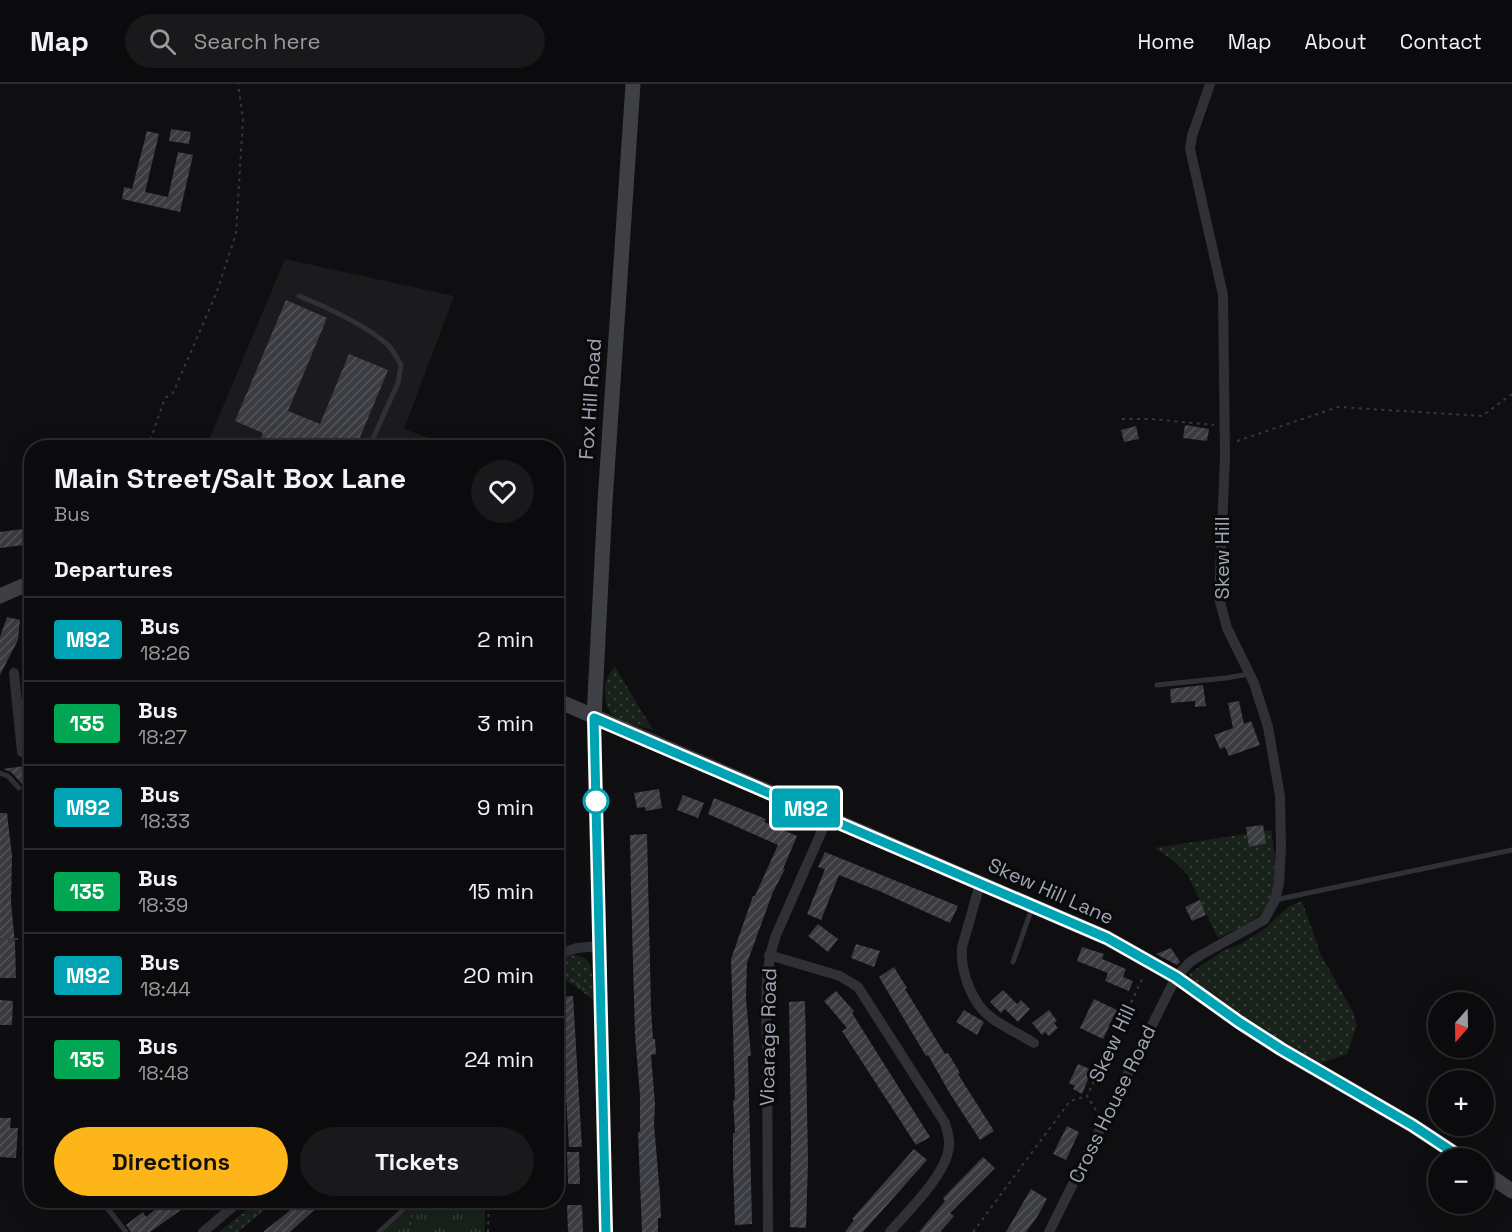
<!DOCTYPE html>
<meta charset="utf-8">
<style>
:root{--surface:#0b0b0d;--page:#19191b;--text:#f1f3f6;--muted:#9a9b9d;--line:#2b2b2e;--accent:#feb51a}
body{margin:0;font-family:"Space Grotesk",sans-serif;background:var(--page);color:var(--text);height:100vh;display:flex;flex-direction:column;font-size:22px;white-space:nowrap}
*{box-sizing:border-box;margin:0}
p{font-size:20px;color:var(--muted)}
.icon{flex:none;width:33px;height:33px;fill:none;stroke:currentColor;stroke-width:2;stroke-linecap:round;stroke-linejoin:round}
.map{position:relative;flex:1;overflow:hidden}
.drawer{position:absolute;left:24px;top:356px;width:540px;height:768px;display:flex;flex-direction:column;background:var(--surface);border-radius:24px;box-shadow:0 6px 24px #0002,0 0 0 2px var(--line)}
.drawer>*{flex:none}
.badge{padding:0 12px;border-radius:4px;font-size:21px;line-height:39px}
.needle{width:39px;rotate:200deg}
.tools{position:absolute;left:1428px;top:908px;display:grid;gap:12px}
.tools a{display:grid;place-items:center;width:66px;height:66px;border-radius:50%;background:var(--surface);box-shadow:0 6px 24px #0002,0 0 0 2px var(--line);font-size:30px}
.map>.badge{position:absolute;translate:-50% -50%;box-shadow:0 0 0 3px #fff}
h2{padding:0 30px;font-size:22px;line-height:54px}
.round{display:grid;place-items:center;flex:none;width:63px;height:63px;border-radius:32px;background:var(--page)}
.summary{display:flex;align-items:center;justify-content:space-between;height:102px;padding:0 30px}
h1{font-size:28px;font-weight:700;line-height:45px}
.primary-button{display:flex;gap:12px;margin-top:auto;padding:12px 30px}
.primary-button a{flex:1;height:69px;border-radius:36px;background:var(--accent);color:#111;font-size:24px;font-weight:700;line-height:69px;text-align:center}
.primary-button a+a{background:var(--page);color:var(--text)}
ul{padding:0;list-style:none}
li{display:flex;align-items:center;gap:18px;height:84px;padding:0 30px;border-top:2px solid var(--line)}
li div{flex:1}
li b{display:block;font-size:22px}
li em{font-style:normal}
li .badge{min-width:66px;font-weight:700;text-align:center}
header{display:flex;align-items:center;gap:36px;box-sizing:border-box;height:84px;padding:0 30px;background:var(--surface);border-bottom:2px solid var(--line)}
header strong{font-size:28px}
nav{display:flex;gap:33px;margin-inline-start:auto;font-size:21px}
.search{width:420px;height:54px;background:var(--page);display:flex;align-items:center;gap:15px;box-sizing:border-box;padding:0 21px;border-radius:33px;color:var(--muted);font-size:22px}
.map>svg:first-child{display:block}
</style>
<header>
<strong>Map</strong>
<div class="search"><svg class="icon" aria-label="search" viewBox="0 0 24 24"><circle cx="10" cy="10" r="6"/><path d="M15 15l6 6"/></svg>Search here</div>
<nav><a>Home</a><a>Map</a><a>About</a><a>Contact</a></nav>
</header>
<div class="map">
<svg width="1512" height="1148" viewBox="0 0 1512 1148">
<defs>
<pattern id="grass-dots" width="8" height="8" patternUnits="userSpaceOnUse" patternTransform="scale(1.5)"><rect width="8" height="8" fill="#19211b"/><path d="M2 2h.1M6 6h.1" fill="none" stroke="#373e3a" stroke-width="1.8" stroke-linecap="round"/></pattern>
<pattern id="park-tufts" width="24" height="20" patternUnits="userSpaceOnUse" patternTransform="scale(1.5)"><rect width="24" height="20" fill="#19211b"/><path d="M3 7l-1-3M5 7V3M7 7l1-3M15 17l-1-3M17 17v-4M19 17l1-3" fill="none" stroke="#373e3a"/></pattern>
<pattern id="building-hatch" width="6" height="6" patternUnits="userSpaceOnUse" patternTransform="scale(1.5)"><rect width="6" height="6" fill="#3b3c41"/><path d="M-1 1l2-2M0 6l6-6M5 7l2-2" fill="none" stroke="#54555a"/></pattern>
</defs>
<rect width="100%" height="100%" fill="#0f0f11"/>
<!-- built -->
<polygon fill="#1b1b1e" points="285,175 454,212 404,345 449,361 448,363 206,363"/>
<!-- grass -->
<g fill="url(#grass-dots)">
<path d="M615 583 653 646C628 638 606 639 605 609 604 598 608 590 615 583Z"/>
<path d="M1271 746C1275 770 1282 814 1260 831 1248 841 1232 847 1218 854L1187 790 1173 776 1154 764Z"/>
<polygon points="1302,817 1321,871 1353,928 1357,941 1347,970 1318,980 1193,899 1189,890 1224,866 1243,859 1263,846 1288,823"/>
<path d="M572 871C597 870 592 897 593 915 581 908 571 896 557 895V877Z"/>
<polygon points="258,1116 276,1116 238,1148 219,1148"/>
</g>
<!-- park -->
<polygon fill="url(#park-tufts)" points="419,1116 485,1116 485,1148 383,1148"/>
<!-- building -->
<g fill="url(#building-hatch)">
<polygon points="171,45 191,48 189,60 169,57"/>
<polygon points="147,47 159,50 145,108 168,113 178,68 193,71 180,128 122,115 124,103 132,105"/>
<polygon points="286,216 327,234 288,327 320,340 349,270 388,286 356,363 257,363 263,349 235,337"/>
<polygon points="1185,341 1209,345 1207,357 1183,354"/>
<polygon points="1136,342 1139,355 1124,358 1121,346"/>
<polygon points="22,445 24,461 0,464 0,448"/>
<polygon points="7,533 20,536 18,556 0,591 0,553"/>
<polygon points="1203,601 1206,622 1195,623 1195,617 1171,619 1170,605"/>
<polygon points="1239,617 1244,640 1251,637 1260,661 1229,672 1225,663 1220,665 1214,651 1233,644 1228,619"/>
<polygon points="32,681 32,699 22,700 11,688 3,685"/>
<polygon points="659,705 662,724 646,727 645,723 637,724 634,709"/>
<polygon points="683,711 704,719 698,734 677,726"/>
<polygon points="714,714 766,735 764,738 797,752 783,785 785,785 773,808 747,879 746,914 751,972 748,972 752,1140 735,1141 733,1081 733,1049 735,1049 733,1016 735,1016 731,875 753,812 755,812 778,761 708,730"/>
<polygon points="0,729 7,729 12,772 11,819 15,859 16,894 0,894"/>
<polygon points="1263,741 1266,759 1249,763 1246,743"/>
<polygon points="647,750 651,925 653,955 655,955 656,970 651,971 655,1020 654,1040 660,1111 661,1134 658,1134 658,1148 642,1148 638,1048 640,1048 640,1011 635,951 631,806 630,751"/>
<polygon points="825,768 958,822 950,839 877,806 878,804 876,806 839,791 821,836 807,830 825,785 818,783"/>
<polygon points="1200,816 1206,831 1192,837 1185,823"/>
<polygon points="818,840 838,855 828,868 808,852"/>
<polygon points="856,860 880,867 874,883 851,874"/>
<polygon points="1082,863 1104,870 1102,875 1126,885 1123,893 1133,897 1129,907 1105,897 1108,889 1077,877"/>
<polygon points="1171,864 1180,878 1177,881 1156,870"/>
<polygon points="894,883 907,904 905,905 945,970 948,969 960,989 958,990 994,1047 980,1056 949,1008 928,971 926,972 879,893"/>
<polygon points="1003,906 1017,920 1021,916 1030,925 1018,938 1005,925 1001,929 990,918"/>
<polygon points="836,907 854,927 852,929 930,1053 916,1061 842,947 847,944 824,917"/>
<polygon points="573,912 582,1063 569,1063 560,913"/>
<polygon points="1094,915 1117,926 1103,955 1080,944"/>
<polygon points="0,916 13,917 12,941 0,941"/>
<polygon points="805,917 808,1077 806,1144 790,1143 791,1052 789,918"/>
<polygon points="964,926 984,938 977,951 956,938"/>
<polygon points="1049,926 1057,937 1054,939 1058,944 1049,952 1045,948 1042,951 1032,939"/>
<polygon points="1078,980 1092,986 1082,1010 1073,1005 1075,1002 1069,999"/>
<polygon points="0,1034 11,1034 10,1044 18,1044 16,1074 0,1073"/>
<polygon points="1067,1042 1079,1048 1066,1076 1053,1070"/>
<polygon points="914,1065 927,1076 863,1148 845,1148 854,1136 852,1135"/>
<polygon points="567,1068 579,1068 580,1100 568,1100"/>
<polygon points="983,1073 995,1084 950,1129 954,1132 940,1148 919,1148 945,1117 943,1114"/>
<polygon points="1031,1105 1047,1115 1037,1133 1026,1148 1006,1148"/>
<polygon points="167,1116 195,1116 150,1148 131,1148 126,1141 143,1128 146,1133"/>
<polygon points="303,1116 325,1116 290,1148 263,1148"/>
<polygon points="567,1121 582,1121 583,1148 568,1148"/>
</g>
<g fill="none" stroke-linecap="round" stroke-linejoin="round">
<!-- path -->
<g stroke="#36383d" stroke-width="2" stroke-dasharray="3 4.5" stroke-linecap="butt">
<polyline points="1122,335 1151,335 1214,341"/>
<polyline points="1237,357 1338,323 1482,332 1512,310"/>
<polyline points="148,363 165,314 173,309 216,210 236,150 243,35 238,0"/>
<polyline points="0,855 32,855"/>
<path d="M556 891C570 892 579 901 589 910"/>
<polyline points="1096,1026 1087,1012 1144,891"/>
<polyline points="236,1148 274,1116"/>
<polyline points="408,1148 412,1131"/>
<polyline points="488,1148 489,1116"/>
<polyline points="973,1148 1070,1017 1087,1012"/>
</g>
<!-- lane -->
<g stroke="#303136" stroke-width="5">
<path d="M299 212C325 222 367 242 388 261 393 266 397 274 401 281L398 299 369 363"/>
<polyline points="1157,601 1226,594 1249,590"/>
<polyline points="0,689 8,692 19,704"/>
<polyline points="1275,816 1512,766"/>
<polyline points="1013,878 1032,824"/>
<polyline points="101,1116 126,1148"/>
<polyline points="379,1148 414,1116"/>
</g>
<!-- street -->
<g stroke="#303136" stroke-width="10">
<polyline points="14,589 22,668"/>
<polyline points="18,623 32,621"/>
<polyline points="594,634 606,1148"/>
<path d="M980 800 962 863C960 887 972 921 993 935 1006 944 1021 951 1034 959"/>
<polyline points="556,871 577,864 599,862"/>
<path d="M769 871 840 892 858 903 945 1039C947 1047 950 1054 949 1062 947 1090 908 1127 890 1148"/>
<polyline points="203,1148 241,1116"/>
<path d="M768 1148C768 1090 767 1032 767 974 767 934 762 890 776 851L828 733"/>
<polyline points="1049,1148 1176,893 1190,878 1201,871 1264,836 1275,816 1279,799 1281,763 1280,712 1268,643 1254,599 1227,544 1219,514 1225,373 1223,211 1190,65 1192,52 1210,0"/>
</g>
<!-- secondary -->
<g stroke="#3e4046" stroke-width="15">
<polyline points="0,512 32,498"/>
<polyline points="556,616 1107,854 1176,893 1239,938 1281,965 1412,1041 1462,1074"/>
<polyline points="594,634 605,418 633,0"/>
<polyline points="1484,1088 1512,1107"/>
</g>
</g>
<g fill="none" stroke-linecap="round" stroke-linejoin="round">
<!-- line casing -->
<g stroke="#fff" stroke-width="14">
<polyline id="line" points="606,1148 594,634 1107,854 1176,893 1239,938 1281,965 1412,1041 1462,1074"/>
</g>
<!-- line -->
<use href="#line" stroke="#00a3b4" stroke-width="9"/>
</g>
<!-- markers -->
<circle fill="#fff" stroke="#00a3b4" stroke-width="3" cx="596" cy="717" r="12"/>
<g text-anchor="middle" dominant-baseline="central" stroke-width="6" stroke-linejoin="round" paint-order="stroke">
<!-- street labels -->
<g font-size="20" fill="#9fa5b3" stroke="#0a0a0c">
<text transform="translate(590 315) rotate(-86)">Fox Hill Road</text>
<text transform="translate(1222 474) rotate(-90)">Skew Hill</text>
<text transform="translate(1051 807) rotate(24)">Skew Hill Lane</text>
<text transform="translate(768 953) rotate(-89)">Vicarage Road</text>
<text transform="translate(1112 959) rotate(-65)">Skew Hill</text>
<text transform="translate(1112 1020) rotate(-64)">Cross House Road</text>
</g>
</g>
</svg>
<div class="tools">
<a><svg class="needle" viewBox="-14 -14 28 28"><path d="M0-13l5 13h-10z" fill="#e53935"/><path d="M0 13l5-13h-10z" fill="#9a9b9d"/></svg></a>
<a>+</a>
<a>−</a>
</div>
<b class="badge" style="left:806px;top:724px;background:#00a3b4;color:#fff">M92</b>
<section class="drawer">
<div class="summary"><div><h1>Main Street/Salt Box Lane</h1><p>Bus</p></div><a class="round"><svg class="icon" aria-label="heart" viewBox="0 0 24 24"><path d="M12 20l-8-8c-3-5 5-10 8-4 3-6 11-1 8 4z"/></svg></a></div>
<h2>Departures</h2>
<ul>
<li><span class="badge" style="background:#00a3b4;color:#fff">M92</span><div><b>Bus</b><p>18:26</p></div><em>2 min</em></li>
<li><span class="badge" style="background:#00a651;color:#fff">135</span><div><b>Bus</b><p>18:27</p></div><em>3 min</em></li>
<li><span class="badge" style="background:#00a3b4;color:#fff">M92</span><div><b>Bus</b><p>18:33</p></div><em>9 min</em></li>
<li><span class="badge" style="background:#00a651;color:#fff">135</span><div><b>Bus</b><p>18:39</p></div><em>15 min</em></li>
<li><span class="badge" style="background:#00a3b4;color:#fff">M92</span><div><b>Bus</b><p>18:44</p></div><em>20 min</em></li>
<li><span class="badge" style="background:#00a651;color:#fff">135</span><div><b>Bus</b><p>18:48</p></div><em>24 min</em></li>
</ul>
<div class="primary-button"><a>Directions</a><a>Tickets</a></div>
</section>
</div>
